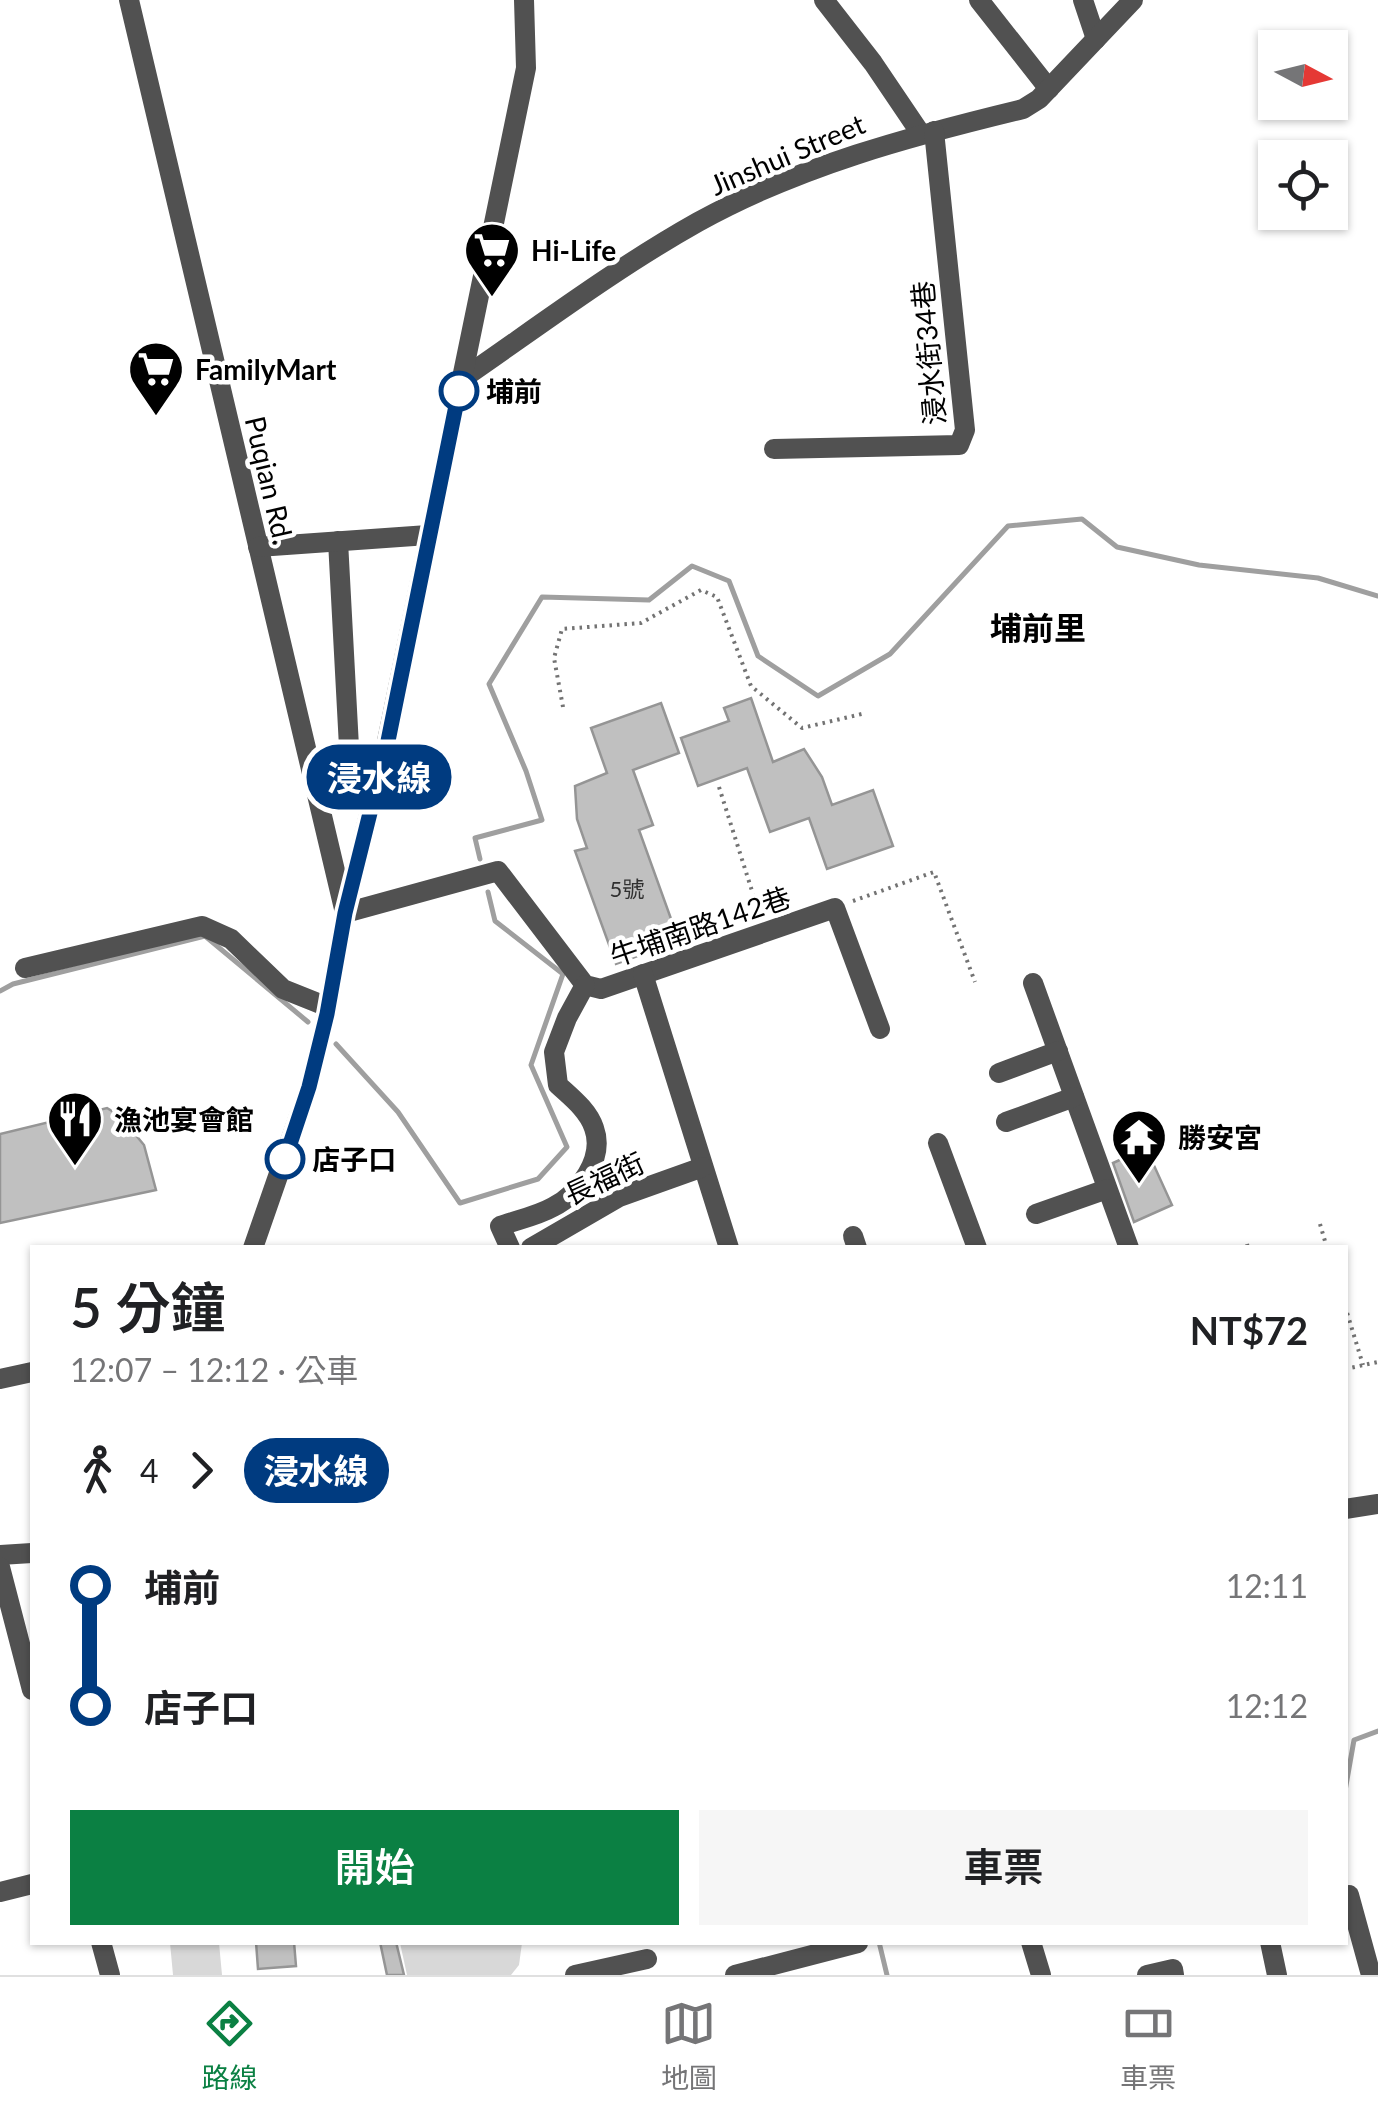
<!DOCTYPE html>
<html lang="zh-TW">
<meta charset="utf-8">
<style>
:root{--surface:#fff;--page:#f6f6f6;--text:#202124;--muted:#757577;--line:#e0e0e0;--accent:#0b8043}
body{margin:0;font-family:Lato,"Noto Sans TC",sans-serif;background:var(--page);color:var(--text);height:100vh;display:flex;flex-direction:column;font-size:38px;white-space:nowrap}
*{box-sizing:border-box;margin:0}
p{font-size:32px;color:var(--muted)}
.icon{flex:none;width:55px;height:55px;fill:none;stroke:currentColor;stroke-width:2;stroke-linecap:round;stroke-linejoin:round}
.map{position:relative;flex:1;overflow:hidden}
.details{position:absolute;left:30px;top:1245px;width:1318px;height:700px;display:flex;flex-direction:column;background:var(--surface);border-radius:0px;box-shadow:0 2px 8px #0004}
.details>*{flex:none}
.badge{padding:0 20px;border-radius:32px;font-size:35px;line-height:65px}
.needle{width:65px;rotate:97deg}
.controls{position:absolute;left:1258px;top:30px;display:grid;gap:20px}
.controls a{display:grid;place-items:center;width:90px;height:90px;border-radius:0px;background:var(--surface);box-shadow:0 2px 8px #0004;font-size:50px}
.map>.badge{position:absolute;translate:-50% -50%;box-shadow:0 0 0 5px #fff}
.legs{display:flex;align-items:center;gap:15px;height:110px;padding:0 40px;font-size:32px}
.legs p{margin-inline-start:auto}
.head{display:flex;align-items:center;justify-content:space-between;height:170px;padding:0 40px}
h1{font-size:55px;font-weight:600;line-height:75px}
.button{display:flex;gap:20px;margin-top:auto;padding:20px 40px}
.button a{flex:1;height:115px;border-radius:0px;background:var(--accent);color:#fff;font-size:40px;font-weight:600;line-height:115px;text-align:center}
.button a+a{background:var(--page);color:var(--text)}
ul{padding:0 40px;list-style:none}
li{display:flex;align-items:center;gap:35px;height:120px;font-size:38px}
li i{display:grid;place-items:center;width:15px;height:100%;margin:0 12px;background:currentColor}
li i::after{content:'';width:25px;height:25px;margin:-12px;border:8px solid;border-radius:50%;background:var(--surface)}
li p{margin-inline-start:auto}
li:first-child i{background:linear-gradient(#0000 50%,currentColor 0)}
li:last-child i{background:linear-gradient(currentColor 50%,#0000 0)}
.tab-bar{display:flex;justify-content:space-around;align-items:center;height:140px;border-top:2px solid var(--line);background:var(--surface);font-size:28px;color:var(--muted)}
.tab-bar a{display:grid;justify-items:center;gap:5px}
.tab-bar .current{color:var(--accent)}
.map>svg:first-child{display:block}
</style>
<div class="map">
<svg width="1378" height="1975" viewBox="0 0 1378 1975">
<rect width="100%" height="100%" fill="#fff"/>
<!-- pitch -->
<g fill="#d8d8d8">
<polygon points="170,1943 219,1943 222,1975 173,1975"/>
<polygon points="400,1943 400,1942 522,1943 519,1965 511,1975 407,1975"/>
</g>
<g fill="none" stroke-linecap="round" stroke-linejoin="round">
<!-- stream -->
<g stroke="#9f9f9f" stroke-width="5">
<polyline points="480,859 475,838 542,820 526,771 489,684 542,597 649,600 692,566 729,581 758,656 818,696 890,654 1008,526 1082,519 1117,547 1199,565 1318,578 1378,596"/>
<polyline points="0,991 13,984 205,936 308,1022"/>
<polyline points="336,1044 398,1112 460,1203 538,1179 567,1147 531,1065 563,974 495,921 488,892"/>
<polyline points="1345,1791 1354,1740 1378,1731"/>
<polyline points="879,1942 887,1975"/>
</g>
</g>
<!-- building -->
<g fill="#c0c0c0" stroke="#959595" stroke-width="2.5">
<polygon points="751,698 773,762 804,749 822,777 832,805 873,790 893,846 827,869 809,818 770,832 747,768 698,786 681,738 729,721 724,708"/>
<polygon points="661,703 679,753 633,770 653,825 639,830 679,941 616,964 575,851 587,848 577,819 575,786 607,773 591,728"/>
<polygon points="107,1108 120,1116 144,1145 156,1190 0,1223 0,1134"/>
<polygon points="1146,1148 1172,1205 1134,1222 1113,1163"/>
<polygon points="256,1942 294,1942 296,1966 258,1969"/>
<polygon points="380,1942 396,1942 404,1975 387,1975"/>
</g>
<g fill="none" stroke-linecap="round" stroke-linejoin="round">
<!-- path -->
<g stroke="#737373" stroke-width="4" stroke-dasharray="2.5 5" stroke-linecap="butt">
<polyline points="563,707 554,658 562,629 641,623 701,590 717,597 751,686 802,728 866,713"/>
<polyline points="719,787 759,913"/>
<polyline points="853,901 934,872 975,982"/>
<polyline points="1320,1224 1327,1248"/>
<polyline points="1247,1244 1248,1248"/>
<polyline points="1345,1306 1363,1365"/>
<polyline points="1345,1369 1378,1362"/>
</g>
<!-- minor -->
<g stroke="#515151" stroke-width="20">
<polyline points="129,0 345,913 498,871 585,985 601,989 835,908 880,1029"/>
<polyline points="824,0 873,63 921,134"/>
<polyline points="979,0 1049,89"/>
<polyline points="1083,0 1096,39"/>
<path d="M462 379C539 326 616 268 698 222 799 166 911 136 1023 109L1039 99 1133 0"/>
<polyline points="774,449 959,445 965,430 934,131"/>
<polyline points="338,541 349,747"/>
<polyline points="258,547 428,535"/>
<polyline points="25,968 202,926 231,939 283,989 328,1007"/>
<polyline points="643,974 729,1248"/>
<polyline points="1033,983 1129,1248"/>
<polyline points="999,1073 1058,1051"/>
<polyline points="1006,1122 1074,1097"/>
<polyline points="938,1143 977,1248"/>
<polyline points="1036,1214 1107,1189"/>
<polyline points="853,1236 857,1248"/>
<polyline points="253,1248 309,1087 327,1014 345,913 387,741 526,68 524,0"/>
<path d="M510 1248 500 1226C517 1220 537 1216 553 1207 579 1194 605 1158 594 1128 588 1110 571 1097 558 1085L554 1052 567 1018 585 985"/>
<polyline points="531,1248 619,1197 703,1167"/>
<polyline points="0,1379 32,1372"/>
<polyline points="1345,1509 1378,1504"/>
<polyline points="0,1555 32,1553"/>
<polyline points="0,1567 32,1690"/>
<polyline points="0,1892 32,1884"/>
<polyline points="1345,1896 1349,1895 1371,1975"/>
<polyline points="101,1942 110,1975"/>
<polyline points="1031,1942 1041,1975"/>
<polyline points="1270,1942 1277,1975"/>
<polyline points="575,1975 647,1959"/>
<polyline points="735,1975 858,1943"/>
<polyline points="1147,1975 1173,1969 1174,1975"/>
</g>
</g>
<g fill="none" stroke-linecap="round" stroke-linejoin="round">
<!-- line-1 casing -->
<g stroke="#fff" stroke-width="22">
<polyline id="line-1" points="285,1159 309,1087 327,1014 345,913 388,741 459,391"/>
</g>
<!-- line-1 -->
<use href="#line-1" stroke="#003b80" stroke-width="15"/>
</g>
<!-- icons -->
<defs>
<g id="supermarket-pin" transform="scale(2.875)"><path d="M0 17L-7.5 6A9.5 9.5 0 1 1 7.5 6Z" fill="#000" stroke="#fff"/><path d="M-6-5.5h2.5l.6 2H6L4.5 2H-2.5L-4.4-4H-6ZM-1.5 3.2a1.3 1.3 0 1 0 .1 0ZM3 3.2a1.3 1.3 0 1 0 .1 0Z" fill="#fff"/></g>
<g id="restaurant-pin" transform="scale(2.875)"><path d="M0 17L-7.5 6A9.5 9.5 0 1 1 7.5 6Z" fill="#000" stroke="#fff"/><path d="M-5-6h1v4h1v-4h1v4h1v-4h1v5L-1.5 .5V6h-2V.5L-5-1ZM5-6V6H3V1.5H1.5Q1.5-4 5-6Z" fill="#fff"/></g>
<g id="temple-pin" transform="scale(2.875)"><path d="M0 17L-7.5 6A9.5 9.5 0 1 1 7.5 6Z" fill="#000" stroke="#fff"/><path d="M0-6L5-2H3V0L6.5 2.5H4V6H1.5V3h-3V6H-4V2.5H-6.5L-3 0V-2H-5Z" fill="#fff"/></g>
</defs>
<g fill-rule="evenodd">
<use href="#supermarket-pin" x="492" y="250"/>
<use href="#supermarket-pin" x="156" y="369"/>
<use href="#restaurant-pin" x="75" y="1119"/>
<use href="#temple-pin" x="1139" y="1137"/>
</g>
<!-- markers -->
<g fill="#fff" stroke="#003b80" stroke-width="5">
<circle cx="459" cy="391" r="18"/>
<circle cx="285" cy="1159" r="18"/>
</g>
<g text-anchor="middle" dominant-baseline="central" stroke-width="9" stroke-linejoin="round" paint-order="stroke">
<!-- number labels -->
<g font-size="22" fill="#303030">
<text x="627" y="888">5號</text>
</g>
<!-- street labels -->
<g font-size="28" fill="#000" stroke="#fff">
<text transform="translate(787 154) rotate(-23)">Jinshui Street</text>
<text transform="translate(928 353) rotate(-95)">浸水街34巷</text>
<text transform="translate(270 480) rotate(77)">Puqian Rd.</text>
<text transform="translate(700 926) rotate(-19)">牛埔南路142巷</text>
<text transform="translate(604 1178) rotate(-25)">長福街</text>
</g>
<!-- poi labels -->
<g font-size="28" font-weight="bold" fill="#000" stroke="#fff" text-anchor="start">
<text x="531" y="250">Hi-Life</text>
<text x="195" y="369">FamilyMart</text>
<text x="114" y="1119">漁池宴會館</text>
<text x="1178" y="1137">勝安宮</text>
</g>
<!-- stop labels -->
<g font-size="28" font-weight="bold" fill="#000" stroke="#fff" text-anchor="start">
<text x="486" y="391">埔前</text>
<text x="312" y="1159">店子口</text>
</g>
<!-- quarter labels -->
<g font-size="32" font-weight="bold" fill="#000" stroke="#fff">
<text x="1038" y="627">埔前里</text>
</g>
</g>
</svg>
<div class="controls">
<a><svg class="needle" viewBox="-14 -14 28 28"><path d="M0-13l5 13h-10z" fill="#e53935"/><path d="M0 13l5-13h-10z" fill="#757577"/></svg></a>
<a><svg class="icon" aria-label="locate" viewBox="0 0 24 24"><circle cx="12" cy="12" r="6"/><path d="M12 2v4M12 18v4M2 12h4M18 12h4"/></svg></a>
</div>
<b class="badge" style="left:379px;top:777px;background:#003b80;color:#fff">浸水線</b>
<section class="details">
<div class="head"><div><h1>5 分鐘</h1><p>12:07 – 12:12 · 公車</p></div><b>NT$72</b></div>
<div class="legs"><svg class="icon" aria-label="walk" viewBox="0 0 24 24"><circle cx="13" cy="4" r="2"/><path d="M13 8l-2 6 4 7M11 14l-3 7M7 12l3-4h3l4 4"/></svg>4<svg class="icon" aria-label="forward" viewBox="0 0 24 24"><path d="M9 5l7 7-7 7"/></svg><b class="badge" style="background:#003b80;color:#fff">浸水線</b></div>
<ul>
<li><i style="color:#003b80"></i><b>埔前</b><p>12:11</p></li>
<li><i style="color:#003b80"></i><b>店子口</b><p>12:12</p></li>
</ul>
<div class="button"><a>開始</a><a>車票</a></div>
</section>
</div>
<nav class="tab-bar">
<a class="current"><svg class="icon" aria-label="directions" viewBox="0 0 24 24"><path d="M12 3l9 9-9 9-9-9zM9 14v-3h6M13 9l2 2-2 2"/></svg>路線</a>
<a><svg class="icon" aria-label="map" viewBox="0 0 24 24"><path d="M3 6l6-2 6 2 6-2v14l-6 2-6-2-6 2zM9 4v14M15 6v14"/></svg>地圖</a>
<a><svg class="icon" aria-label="tickets" viewBox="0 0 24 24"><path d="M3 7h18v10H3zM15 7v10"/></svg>車票</a>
</nav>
